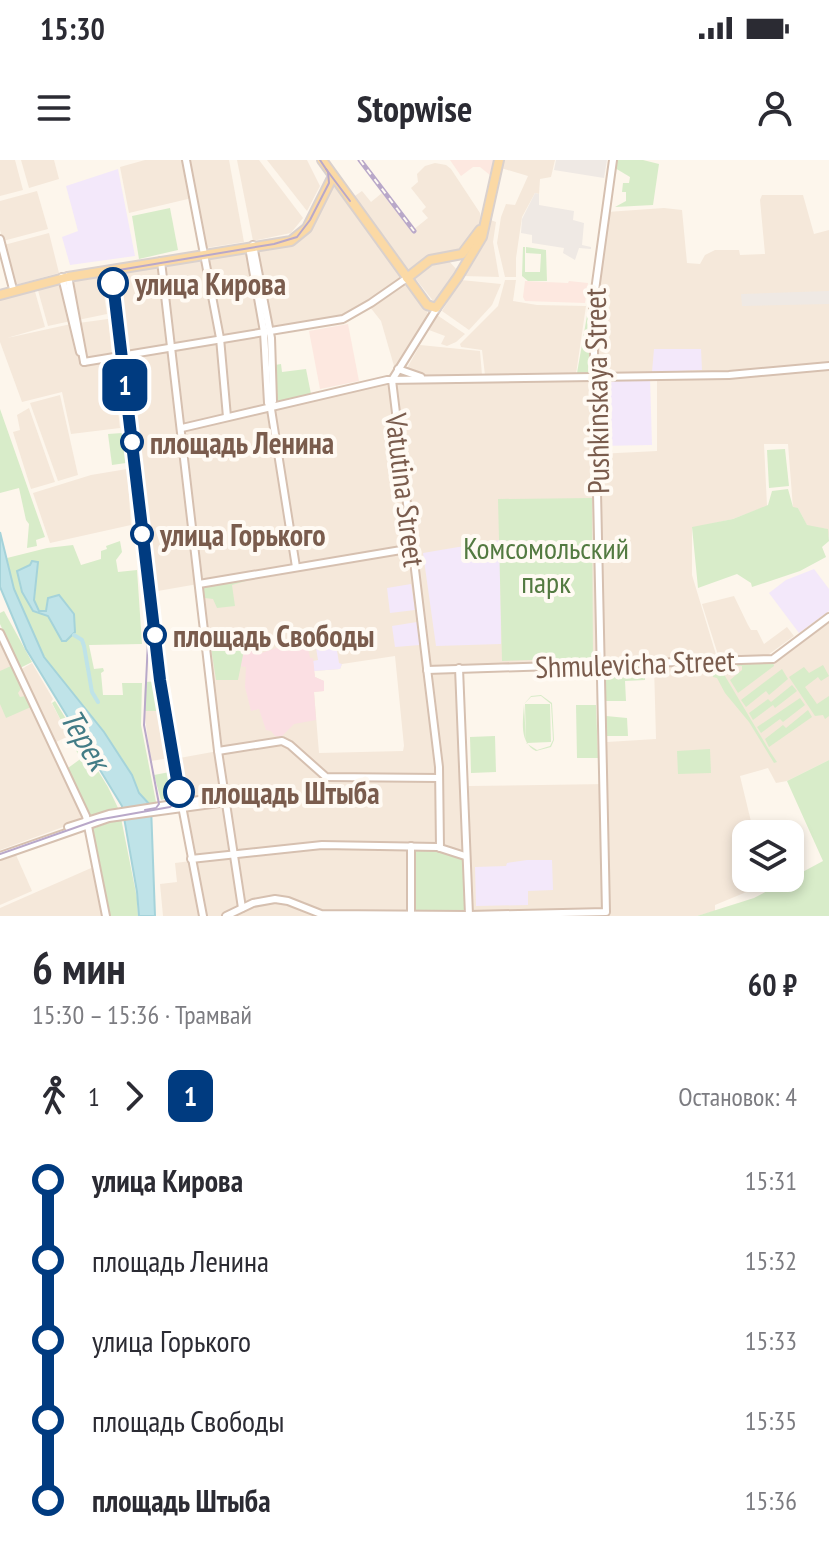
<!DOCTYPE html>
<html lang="ru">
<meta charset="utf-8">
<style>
:root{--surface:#fff;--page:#f7f7f7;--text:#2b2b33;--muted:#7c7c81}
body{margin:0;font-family:"PT Sans Narrow",sans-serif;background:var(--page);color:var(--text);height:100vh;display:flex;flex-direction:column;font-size:30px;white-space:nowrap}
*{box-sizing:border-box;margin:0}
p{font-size:26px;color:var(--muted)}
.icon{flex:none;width:44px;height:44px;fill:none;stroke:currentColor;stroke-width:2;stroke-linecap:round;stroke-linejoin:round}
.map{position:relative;height:756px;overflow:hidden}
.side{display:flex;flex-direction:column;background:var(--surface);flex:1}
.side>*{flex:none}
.badge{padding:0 16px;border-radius:12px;font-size:28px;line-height:52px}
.buttons{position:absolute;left:732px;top:660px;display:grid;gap:16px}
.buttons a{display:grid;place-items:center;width:72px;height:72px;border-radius:16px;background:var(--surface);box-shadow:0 4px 12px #0003;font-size:40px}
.map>.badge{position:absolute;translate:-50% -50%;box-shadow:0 0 0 4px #fff}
.legs{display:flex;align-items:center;gap:12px;height:88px;padding:0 32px;font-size:26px}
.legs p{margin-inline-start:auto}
.summary{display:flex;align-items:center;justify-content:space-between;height:136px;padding:0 32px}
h1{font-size:44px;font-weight:700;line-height:60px}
ul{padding:0 32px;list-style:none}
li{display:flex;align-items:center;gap:28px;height:80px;font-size:30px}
li i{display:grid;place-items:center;width:12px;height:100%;margin:0 10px;background:currentColor}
li i::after{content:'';width:20px;height:20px;margin:-10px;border:6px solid;border-radius:50%;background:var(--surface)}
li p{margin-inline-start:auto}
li:first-child i{background:linear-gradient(#0000 50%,currentColor 0)}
li:last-child i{background:linear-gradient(currentColor 50%,#0000 0)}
.status{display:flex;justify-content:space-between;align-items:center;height:56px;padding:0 40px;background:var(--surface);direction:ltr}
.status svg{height:22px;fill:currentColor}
header{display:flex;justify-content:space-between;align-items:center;height:104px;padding:0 32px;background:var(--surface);font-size:36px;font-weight:700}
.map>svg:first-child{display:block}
</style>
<div class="status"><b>15:30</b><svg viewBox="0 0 49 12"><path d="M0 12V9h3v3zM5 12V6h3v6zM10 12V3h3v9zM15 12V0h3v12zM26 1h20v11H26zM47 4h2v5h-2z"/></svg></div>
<header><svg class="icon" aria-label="menu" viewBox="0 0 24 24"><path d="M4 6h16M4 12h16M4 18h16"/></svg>Stopwise<svg class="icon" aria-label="person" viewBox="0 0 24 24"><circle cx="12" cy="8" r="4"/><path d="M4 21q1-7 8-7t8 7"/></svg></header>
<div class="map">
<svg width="829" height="756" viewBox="0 0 829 756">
<rect width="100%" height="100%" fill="#fdf6ec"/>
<!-- residential -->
<g fill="#f5e8da" fill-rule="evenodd">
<polygon points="0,0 15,0 23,30 0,36"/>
<polygon points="21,0 54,0 59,19 29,28"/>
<polygon points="145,0 184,0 192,38 129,53 120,7"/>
<polygon points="190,0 229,0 244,82 206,88"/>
<polygon points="237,0 259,0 303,58 291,73 253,81"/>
<polygon points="267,0 307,0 320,26 307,51"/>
<polygon points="504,0 555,0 551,17 540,19 539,34 535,33 522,57 516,98 516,117 505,117 497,83 501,57 506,44 515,45 528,16 501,8"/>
<polygon points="435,3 446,5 451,9 480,53 481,60 479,69 460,91 445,96 434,94 406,113 352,38 362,31 371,42 382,33 413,70 428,58 422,51 426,47 411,28 418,22 417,14 425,6"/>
<polygon points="335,25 407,118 354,154 270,171 254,88 299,77 329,28"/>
<polygon points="37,31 48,69 3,81 0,70 0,41"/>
<polygon points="762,35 803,35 814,74 829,70 829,205 736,212 598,214 596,140 607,52 664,48 682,50 687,103 700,104 705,95 715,90 739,90 740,95 765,94 760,40"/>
<polygon points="488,59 496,62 493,82 499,117 463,116 481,87"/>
<polygon points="49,73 59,113 15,125 4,85"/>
<path d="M249 89 263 169 271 247 387 220 594 217 601 504 459 508 470 745 469 626 607 624V582L656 579 654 505 775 503 829 463V600L787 621 776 623 768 608 740 616 754 674H746V718H767L768 723 715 745V751L697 756H163L160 724 177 722 175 703 191 701 174 599 218 591 198 424 152 432 112 110ZM395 496 404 586 403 591 319 593 314 532 324 531V521L315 517 314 511 340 509 342 504Z"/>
<polygon points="448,100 457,110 434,142 415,118 434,102"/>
<polygon points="101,115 107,154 78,160 70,120"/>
<polygon points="461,120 501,124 492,145 469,170 442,151"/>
<polygon points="505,120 516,120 513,141 537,145 586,146 576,214 485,215 482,190 461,187 460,184 498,146"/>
<polygon points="61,121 71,161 48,166 37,127"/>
<polygon points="402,124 410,125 427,150 428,157 398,205 394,206 381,161 370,147"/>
<polygon points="34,128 45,167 7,178 71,164 108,159 120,268 71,274 62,232 22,242 0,182 0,138"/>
<polygon points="437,155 465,174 456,182 447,186 441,184 445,176 429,170"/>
<polygon points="420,185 480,191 482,215 427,216 406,210"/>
<polygon points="829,209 829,379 827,369 807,366 798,348 793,348 788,284 764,284 767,346 733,359 692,368 692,415 717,498 605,501 598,294 657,291 657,219"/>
<polygon points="60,235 78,315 58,321 30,243"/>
<polygon points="29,248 55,322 31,329 13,272 20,270 17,255"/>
<polygon points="127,309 131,365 50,383 33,333 91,315"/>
<polygon points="734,436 748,465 751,470 757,470 764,484 787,467 794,476 768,495 719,498 702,444"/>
<polygon points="0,478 85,659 0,690"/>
<polygon points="32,503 53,539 51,542 69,576 56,582 20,510"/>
<polygon points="144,551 163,551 170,598 151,601"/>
<polygon points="16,695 32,731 0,745 0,701"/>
<polygon points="98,705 106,756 0,756 0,748"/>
</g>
<!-- commercial -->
<g fill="#fde8e0">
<polygon points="450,0 494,0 490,15 480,7 473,7 461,16"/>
<polygon points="525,121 568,123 569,121 588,123 585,143 525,141 523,137"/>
<polygon points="348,164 359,221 320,229 309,171"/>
</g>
<!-- industrial -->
<g fill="#efe9e4">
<polygon points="556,0 607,0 604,18 554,10"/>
<polygon points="535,33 539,34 539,45 574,51 573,60 584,63 582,85 591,87 591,89 579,88 575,100 563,93 564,88 532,83 532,75 521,73 522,59"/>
<polygon points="829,131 829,144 742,146 741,134"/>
</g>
<!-- education -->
<g fill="#f3e8fa">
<polygon points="118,9 135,96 70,105 62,77 78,71 66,26"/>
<polygon points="654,189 701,189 702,210 652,212"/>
<polygon points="650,218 652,285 599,286 599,220"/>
<polygon points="500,380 501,484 436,486 423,393"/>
<polygon points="814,409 829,429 829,451 799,473 769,433 786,420"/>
<polygon points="411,424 415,450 390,453 387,428"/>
<polygon points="417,462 420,485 395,487 392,466"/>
<polygon points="323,480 324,485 336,484 339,503 342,504 340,509 314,511 313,501 318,500 315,482"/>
<polygon points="527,700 552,700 553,730 528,731 528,745 476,746 475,707 506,706 507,703"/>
</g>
<!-- medical -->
<polygon fill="#fbdfe3" points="307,483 310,498 313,498 315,517 324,521 324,531 314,532 316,560 294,564 281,577 275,576 271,571 266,570 259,549 251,551 245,527 246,507 240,506 244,490 261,493 283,486"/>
<!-- green -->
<g fill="#d8ecc9" fill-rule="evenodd">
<polygon points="617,0 643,0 659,4 653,45 615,47 626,41 626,32 622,32 623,23 629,23 630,17 615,8"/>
<polygon points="170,48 178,90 139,99 132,56"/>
<polygon points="523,87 525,87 525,112 540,112 541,94 526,93 526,87 546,90 547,121 528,121 522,116"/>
<polygon points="588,150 591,150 591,213 577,213"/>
<polygon points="281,204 282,212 306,209 311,234 275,242 275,205"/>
<polygon points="0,249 45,377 36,380 37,386 27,388 29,364 26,360 19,328 0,333"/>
<polygon points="122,273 126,303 112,305 108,274"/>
<polygon points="785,289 789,326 769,328 767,290"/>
<polygon points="788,329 793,347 798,348 807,365 828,369 829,381 822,387 826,397 800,411 752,427 751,423 737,414 698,428 692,367 733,359 768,345 772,331"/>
<polygon points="592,338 593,498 502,501 498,339"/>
<polygon points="140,368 153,475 150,477 136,369"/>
<polygon points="120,381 122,392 116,400 118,412 137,410 142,484 89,485 94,509 103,508 104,511 101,513 103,535 123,535 122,523 142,523 141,565 156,642 155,646 151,646 139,633 121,597 44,497 14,429 7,398 47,388 73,385 81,405 101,399 101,391 107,389 106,386"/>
<polygon points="245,418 246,421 232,425 235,446 217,448 213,439 205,438 203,426"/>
<polygon points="4,451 32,502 20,508 0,464 0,453"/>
<polygon points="211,488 244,490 238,520 216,520"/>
<polygon points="724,502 773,502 774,506 738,533 730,520 742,510 742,506 724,505"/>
<polygon points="823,505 829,516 821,521 818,517 805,527 817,544 829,536 829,556 825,559 823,555 815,556 789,517 804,507 809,513"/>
<polygon points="11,506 22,527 18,533 20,537 26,536 31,547 6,558 0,544 0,511"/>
<polygon points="645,508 645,520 625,521 626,541 606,541 605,509"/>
<polygon points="782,509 788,519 769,535 766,531 746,547 741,540"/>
<polygon points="722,511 769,590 777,602 774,603 749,562 725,533 717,518 713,517 713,514"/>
<polygon points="160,521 163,551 144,551 145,522"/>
<polygon points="792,525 797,531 775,548 773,545 753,560 749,553 768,539 771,542"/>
<path d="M541 535 552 543 554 580 551 587 536 591C519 582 523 562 524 544L531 536ZM541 536 551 544 553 580 550 586 537 590 526 583 551 582 550 544H525L526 582 524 544 531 537Z"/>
<polygon points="800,538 805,545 783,562 780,559 761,573 757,567"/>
<polygon points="55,541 108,627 118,648 120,649 91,657 68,608 79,600 79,596 52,543"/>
<polygon points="576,545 596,545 598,598 577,598"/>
<polygon points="808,550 812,557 769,587 765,579 783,565 786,568"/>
<polygon points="606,556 627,558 628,576 606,576"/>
<polygon points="495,576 496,612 471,613 470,577"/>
<polygon points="710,589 711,613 678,614 677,591"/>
<polygon points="829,600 829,756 697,756 754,738 823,701 787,621"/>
<polygon points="175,611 179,635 161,640 154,615"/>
<polygon points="121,658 137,738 138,756 110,756 92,669"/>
<polygon points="413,688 435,688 464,698 467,754 413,754"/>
</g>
<!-- water -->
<g fill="#bfe3e8" stroke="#a5d3da" stroke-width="2">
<polygon points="0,372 14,429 44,497 104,572 132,615 139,633 151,646 155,756 139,756 137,732 122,646 26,489 0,427"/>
<polygon points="32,401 38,402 34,440 39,451 46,451 48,438 59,435 74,454 75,472 66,481 62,481 48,456 33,451 22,432 17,411 30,405"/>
</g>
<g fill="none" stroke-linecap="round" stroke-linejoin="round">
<!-- canal -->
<polyline stroke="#bfe3e8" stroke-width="4" points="74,475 82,480 84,486 92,532 98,542"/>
<!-- secondary casing -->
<g stroke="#d6c0b0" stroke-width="10">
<g id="secondary">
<polyline points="186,0 220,178 227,257"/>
<polyline points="0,79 13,129"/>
<polyline points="253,85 271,178 273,241 270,247"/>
<polyline points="249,87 264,172 268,243 271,249 296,407"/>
<polyline points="161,101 218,591 242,748"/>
<polyline points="68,116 84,202"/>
<polyline points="62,117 80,192"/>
<polyline points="437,148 392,220 439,607 440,688"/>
<polyline points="84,202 343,159 371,143 407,118"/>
<polyline points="398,209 421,217"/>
<polyline points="182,268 387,220 729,215 829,206"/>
<polyline points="199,424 413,388"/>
<polyline points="0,473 86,656 106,756"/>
<polyline points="459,508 469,755"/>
<polyline points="427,510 773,499 829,457"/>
<polyline points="218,591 282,581 290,585 326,617 439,618"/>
<polyline points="247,633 269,631 271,636"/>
<polyline points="182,646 203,756"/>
<polyline points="68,667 109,654 225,636"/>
<polyline points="411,686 411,756"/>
<polyline points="0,696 109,658 271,636"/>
<polyline points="191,699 322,685 437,687 465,696"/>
<polyline points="226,756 253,743 275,739 288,741 321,754 469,755 606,752 593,145 613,0"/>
</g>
</g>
<!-- primary casing -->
<g stroke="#dad1cd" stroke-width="12">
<g id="primary">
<polyline points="322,0 427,145 436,148 458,117 482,77 499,0"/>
<polyline points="407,118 430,100 462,94 480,70"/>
<polyline points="0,135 68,117 291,81 307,68 333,16"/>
</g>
</g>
<!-- secondary -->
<use href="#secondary" stroke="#fff" stroke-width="6"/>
<!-- primary -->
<use href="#primary" stroke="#fbd9a5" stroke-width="8"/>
<!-- tram -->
<g stroke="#b9a8c9" stroke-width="2">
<polyline points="326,9 350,41"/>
<polyline points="145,650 156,648 159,644 144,565 148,481"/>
<polyline points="0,694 97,660 170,647 180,639 160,520 113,111 274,84 297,77 310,60 329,23 328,12 320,0"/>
</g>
<!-- rail casing -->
<g stroke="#b9a8c9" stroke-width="5">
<polyline id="rail" points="360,0 414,71"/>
</g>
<!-- rail -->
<use href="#rail" stroke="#fffaf3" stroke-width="2" stroke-dasharray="6" stroke-linecap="butt"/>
</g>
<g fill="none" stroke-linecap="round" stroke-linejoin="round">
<!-- line-1 casing -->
<g stroke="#fff" stroke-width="18">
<polyline id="line-1" points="113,123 160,520 179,632"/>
</g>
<!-- line-1 -->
<use href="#line-1" stroke="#003b80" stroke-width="12"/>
</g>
<!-- markers -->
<g fill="#fff" stroke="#003b80" stroke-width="4">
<circle cx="113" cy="123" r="14"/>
<circle cx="132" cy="282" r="10"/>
<circle cx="142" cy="374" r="10"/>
<circle cx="155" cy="475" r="10"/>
<circle cx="179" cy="632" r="14"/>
</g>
<g text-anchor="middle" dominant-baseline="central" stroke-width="8" stroke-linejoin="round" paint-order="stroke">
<!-- stop labels -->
<g font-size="30" font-weight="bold" fill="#7a5c4d" stroke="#fffaf3" text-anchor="start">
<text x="135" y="123">улица Кирова</text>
<text x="150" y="282">площадь Ленина</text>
<text x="160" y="374">улица Горького</text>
<text x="173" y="475">площадь Свободы</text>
<text x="201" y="632">площадь Штыба</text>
</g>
<!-- street labels -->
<g font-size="30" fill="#7a5c4d" stroke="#fffaf3">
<text transform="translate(596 231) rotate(-91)">Pushkinskaya Street</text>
<text transform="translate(406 330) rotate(83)">Vatutina Street</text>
<text transform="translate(635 503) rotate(-2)">Shmulevicha Street</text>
</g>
<!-- park labels -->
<g font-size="30" fill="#537a41" stroke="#fffaf3">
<text x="546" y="387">Комсомольский<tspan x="546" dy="34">парк</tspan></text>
</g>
<!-- water labels -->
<g font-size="32" font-style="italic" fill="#437c86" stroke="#fffaf3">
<text transform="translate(86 579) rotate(59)">Терек</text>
</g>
</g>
</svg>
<div class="buttons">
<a><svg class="icon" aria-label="layers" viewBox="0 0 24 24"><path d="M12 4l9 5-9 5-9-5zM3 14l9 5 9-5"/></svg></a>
</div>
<b class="badge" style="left:125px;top:225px;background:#003b80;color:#fff">1</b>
</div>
<section class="side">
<div class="summary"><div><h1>6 мин</h1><p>15:30 – 15:36 · Трамвай</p></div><b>60 ₽</b></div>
<div class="legs"><svg class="icon" aria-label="walk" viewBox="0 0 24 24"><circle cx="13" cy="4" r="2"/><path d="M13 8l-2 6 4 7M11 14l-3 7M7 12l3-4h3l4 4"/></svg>1<svg class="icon" aria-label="forward" viewBox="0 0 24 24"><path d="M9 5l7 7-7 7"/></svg><b class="badge" style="background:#003b80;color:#fff">1</b><p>Остановок: 4</p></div>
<ul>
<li><i style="color:#003b80"></i><b>улица Кирова</b><p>15:31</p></li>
<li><i style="color:#003b80"></i><span>площадь Ленина</span><p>15:32</p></li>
<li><i style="color:#003b80"></i><span>улица Горького</span><p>15:33</p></li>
<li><i style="color:#003b80"></i><span>площадь Свободы</span><p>15:35</p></li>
<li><i style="color:#003b80"></i><b>площадь Штыба</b><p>15:36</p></li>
</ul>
</section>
